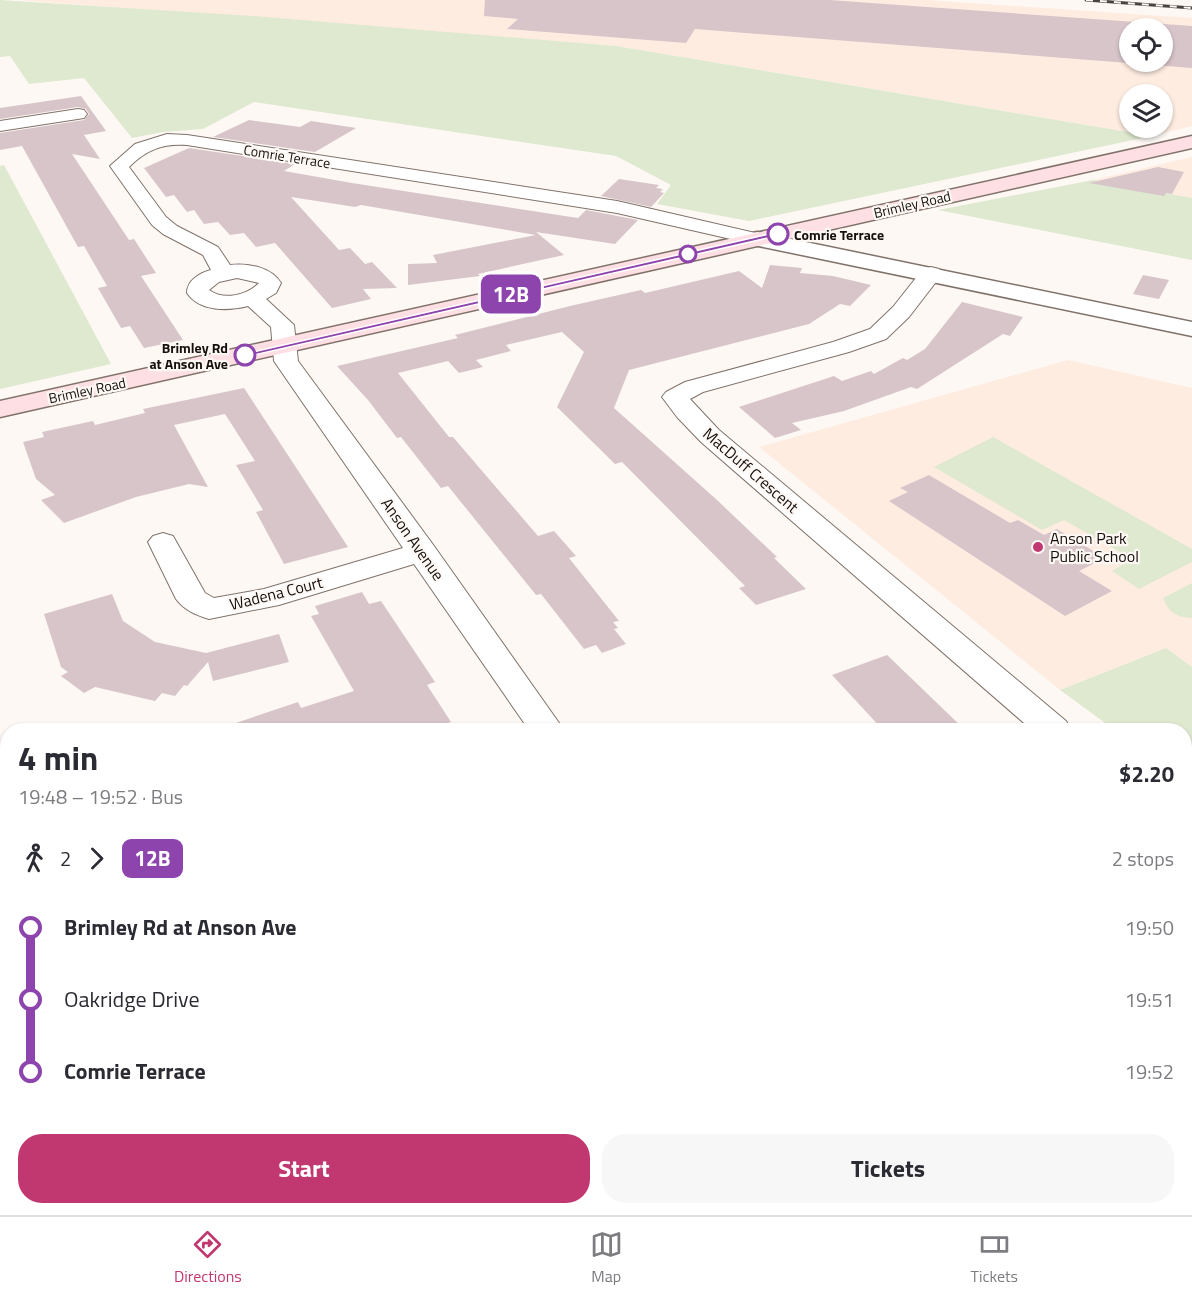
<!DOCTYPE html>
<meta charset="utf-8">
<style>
:root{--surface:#fff;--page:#f7f7f7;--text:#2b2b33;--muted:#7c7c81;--line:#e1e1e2;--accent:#c13770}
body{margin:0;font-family:"Titillium Web",sans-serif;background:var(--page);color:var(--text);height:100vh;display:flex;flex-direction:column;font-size:22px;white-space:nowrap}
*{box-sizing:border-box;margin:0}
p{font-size:20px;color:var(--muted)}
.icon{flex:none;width:33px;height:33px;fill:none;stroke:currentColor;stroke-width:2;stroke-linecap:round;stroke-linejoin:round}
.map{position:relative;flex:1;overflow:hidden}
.sheet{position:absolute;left:0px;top:723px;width:1192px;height:492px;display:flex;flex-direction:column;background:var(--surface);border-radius:24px 24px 0 0;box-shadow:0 2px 4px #0004}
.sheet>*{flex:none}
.badge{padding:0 12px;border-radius:9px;font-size:21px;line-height:39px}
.buttons{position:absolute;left:1119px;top:18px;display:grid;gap:12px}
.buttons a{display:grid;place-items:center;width:54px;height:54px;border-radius:50%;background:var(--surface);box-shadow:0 2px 4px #0004;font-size:30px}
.map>.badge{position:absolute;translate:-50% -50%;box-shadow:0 0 0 3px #fff}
.legs{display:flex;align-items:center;gap:9px;height:66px;padding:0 18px;font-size:20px}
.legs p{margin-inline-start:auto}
.headline{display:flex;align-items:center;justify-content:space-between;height:102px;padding:0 18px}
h1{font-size:33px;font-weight:700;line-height:45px}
.action{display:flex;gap:12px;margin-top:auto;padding:12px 18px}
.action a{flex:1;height:69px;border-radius:24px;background:var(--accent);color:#fff;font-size:24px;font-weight:700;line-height:69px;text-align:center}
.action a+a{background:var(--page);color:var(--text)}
ul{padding:0 18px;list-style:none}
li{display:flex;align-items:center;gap:21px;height:72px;font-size:22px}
li i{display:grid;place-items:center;width:9px;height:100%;margin:0 8px;background:currentColor}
li i::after{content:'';width:15px;height:15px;margin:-8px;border:4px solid;border-radius:50%;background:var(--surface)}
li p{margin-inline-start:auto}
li:first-child i{background:linear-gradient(#0000 50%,currentColor 0)}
li:last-child i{background:linear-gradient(currentColor 50%,#0000 0)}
.menu{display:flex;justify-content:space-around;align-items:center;height:84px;border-top:2px solid var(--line);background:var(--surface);font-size:16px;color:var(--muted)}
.menu a{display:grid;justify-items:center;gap:3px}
.menu .selected{color:var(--accent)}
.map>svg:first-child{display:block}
</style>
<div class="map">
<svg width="1192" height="1215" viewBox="0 0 1192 1215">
<rect width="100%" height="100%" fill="#fef8f4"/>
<!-- built -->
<g fill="#feece1" fill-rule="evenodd">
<path d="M19 0H927L1192 18V126L1152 136 616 46ZM1130 28H1162V62H1130ZM1130 94H1162V128H1130Z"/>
<polygon points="1192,157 1192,198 1093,180"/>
<polygon points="1068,360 1192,388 1192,667 1166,648 1060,690 759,447"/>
</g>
<!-- green -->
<g fill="#dee9cf">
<polygon points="0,0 253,16 616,46 1152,136 749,221 657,204 671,185 616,156 254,102 203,129 163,132 132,138 84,78 29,84 10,56 0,57"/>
<polygon points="4,165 111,364 0,389 0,166"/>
<polygon points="1093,180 1192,198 1192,260 938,210"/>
<polygon points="993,437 1192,549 1192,562 1139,589 1112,571 1132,559 1064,520 1042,530 934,467"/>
<path d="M1192 583V618C1176 617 1169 613 1163 598Z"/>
<polygon points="1166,648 1192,667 1192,787 1185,782 1185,730 1115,730 1060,690"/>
</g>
<!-- building -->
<g fill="#d7c5ca" fill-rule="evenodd">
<path d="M485 0H829L1192 26V68L695 29 686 43 507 29 518 19 484 16ZM1130 28H1162V62H1130Z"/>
<polygon points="81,96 106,131 84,135 100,159 72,154 129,240 134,239 156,273 141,276 183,340 144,348 130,326 121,328 98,288 107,286 84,246 78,247 22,146 0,150 0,133 84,120 89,114 86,109 78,107 0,119 0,108"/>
<polygon points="249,120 300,127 311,121 356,128 315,152 213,137"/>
<polygon points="189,148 295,164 284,171 352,183 578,218 586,210 638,220 615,244 536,232 564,255 478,274 480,276 408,285 408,264 437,263 433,255 536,235 361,205 355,207 291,197 339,250 350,248 365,264 372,262 397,288 363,289 371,299 332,308 275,243 256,247 244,233 230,235 218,222 204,224 194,210 187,212 174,195 166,197 144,168"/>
<polygon points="1158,167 1184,172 1172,194 1166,193 1164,196 1089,183"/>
<polygon points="619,179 659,185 656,188 663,189 660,192 664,193 651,207 601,196"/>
<polygon points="770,265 802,268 800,273 833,276 871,285 850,306 840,304 809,324 629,370 614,408 717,500 777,557 774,558 806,589 756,605 739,588 745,586 622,462 615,464 557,407 584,352 562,332 506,345 511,351 476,360 483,367 459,373 448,361 398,373 449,437 453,437 538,536 554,531 576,556 569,558 619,621 613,622 618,628 614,629 626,644 602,653 596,645 584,649 541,594 536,595 448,486 441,488 401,437 397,438 368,400 337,366 458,338 455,335 570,306 641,290 645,293 739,271 762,288"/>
<polygon points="1143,275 1169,280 1159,299 1133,294"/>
<polygon points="962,302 1023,317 1010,336 1003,334 917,389 911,387 844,411 792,423 801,430 775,438 739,407 834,376 842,381 871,371 874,374 903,358 907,360 925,349"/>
<polygon points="244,388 348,547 284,564 256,512 263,510 236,465 255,461 225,414 174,425 208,487 189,484 136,497 64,523 41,500 55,495 36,479 23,442 44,437 42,432 93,421 95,425 145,413 143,409"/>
<polygon points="929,475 1010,523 1018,520 1044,535 1057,529 1105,558 1079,571 1112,591 1065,616 889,501 908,492 900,488"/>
<polygon points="362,592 369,604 381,601 435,682 427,685 451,722 427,730 228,730 227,726 298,702 301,708 354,691 311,616 319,614 315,606"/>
<polygon points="112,594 123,621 155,642 206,653 279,634 289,662 213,681 208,662 187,686 184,685 175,696 162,693 155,701 95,687 84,693 61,676 68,672 61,667 44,614"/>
<polygon points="887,655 910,677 965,730 883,730 832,675"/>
</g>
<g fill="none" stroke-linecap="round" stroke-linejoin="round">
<!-- minor casing -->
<g stroke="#80726a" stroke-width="2">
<g id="minor">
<polygon points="78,109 84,110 87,114 84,118 0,131 0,121"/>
<path d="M167 134 187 135 617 201 764 235 767 239 764 243 757 245 617 213 187 145C163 143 146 150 129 167L166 217 177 226 218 247 230 265C248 263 271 267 281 283L276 293 266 299 294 325 298 361 434 546 564 730H529L414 564 279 605 209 619C196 615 184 610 176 599L148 542 153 536 163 533 173 536 205 593 214 598 264 589 403 548 274 361 271 327 248 306C228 311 200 312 187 293 187 280 200 273 211 270L203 255 163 234 152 225 110 166 135 144ZM237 278 259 283C247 295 224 301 209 290L219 282Z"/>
<polygon points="931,267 939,269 942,274 909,317 886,339 849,352 703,392 690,399 719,430 1066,721 1071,730 1032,730 701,442 677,417 662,397 666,392 685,382 833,342 870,329 893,307 923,269"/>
<polygon points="1185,814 1192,816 1192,847 1185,845"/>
<polygon points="8,903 8,936 0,938 0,906"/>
<polygon points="863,1208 915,1208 919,1215 867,1215"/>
</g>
</g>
<!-- tertiary casing -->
<g stroke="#80726a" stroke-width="3">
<polygon id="tertiary" points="757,232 1192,322 1192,336 749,244 746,239 749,234"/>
</g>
<!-- secondary casing -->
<g stroke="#80726a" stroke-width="3">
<polygon id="secondary" points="1192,136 1192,148 0,417 0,401"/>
</g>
<!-- minor -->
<use href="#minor" fill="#fff" fill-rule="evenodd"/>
<!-- tertiary -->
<use href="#tertiary" fill="#fff" fill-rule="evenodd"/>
<!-- secondary -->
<use href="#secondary" fill="#fddfe4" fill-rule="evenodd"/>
<!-- rail casing -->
<g stroke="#484240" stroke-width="3">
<polyline id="rail" points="1086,0 1192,8"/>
</g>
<!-- rail -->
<use href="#rail" stroke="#fef8f4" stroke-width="2" stroke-dasharray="7" stroke-linecap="butt"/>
</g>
<!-- line-1 -->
<polygon fill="#8e44ad" stroke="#fff" stroke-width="1.5" points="778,232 782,234 781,235 245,357 240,355"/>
<!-- markers -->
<g fill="#fff" stroke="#8e44ad" stroke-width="3">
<circle cx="778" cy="234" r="10"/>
<circle cx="688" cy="254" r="8"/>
<circle cx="245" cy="355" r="10"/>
</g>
<circle fill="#c13770" stroke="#fef8f4" stroke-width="2" cx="1038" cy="547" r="6"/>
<g text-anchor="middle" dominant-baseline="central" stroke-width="4.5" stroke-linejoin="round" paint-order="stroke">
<!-- far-street labels -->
<g font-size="14" fill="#150f0d" stroke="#fef8f4">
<text transform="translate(287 156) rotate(9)">Comrie Terrace</text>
<text transform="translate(912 204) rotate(-13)">Brimley Road</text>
<text transform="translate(87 390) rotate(-12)">Brimley Road</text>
</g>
<!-- far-stop labels -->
<g font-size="14" font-weight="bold" fill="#150f0d" stroke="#fef8f4" text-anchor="start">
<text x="794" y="234">Comrie Terrace</text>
<text x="228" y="347" text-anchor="end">Brimley Rd<tspan x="228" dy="16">at Anson Ave</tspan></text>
</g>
<!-- street labels -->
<g font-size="16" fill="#150f0d" stroke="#fef8f4">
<text transform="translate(751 470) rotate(41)">MacDuff Crescent</text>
<text transform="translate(413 539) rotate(55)">Anson Avenue</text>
<text transform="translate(276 593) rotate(-14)">Wadena Court</text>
</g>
<!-- poi labels -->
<g font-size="16" fill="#150f0d" stroke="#fef8f4" text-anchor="start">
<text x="1050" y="538">Anson Park<tspan x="1050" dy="18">Public School</tspan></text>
</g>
</g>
</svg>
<div class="buttons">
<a><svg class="icon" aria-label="locate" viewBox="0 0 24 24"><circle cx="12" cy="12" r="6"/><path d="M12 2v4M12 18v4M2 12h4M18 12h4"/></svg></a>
<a><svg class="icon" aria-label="layers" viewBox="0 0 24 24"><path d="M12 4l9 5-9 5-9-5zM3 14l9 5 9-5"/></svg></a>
</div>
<b class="badge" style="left:511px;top:294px;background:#8e44ad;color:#fff">12B</b>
<section class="sheet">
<div class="headline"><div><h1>4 min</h1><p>19:48 – 19:52 · Bus</p></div><b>$2.20</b></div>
<div class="legs"><svg class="icon" aria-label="walk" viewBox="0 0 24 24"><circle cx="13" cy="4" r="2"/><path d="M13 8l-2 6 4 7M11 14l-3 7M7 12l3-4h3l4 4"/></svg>2<svg class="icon" aria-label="forward" viewBox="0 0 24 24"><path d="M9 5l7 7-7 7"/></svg><b class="badge" style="background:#8e44ad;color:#fff">12B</b><p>2 stops</p></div>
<ul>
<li><i style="color:#8e44ad"></i><b>Brimley Rd at Anson Ave</b><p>19:50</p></li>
<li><i style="color:#8e44ad"></i><span>Oakridge Drive</span><p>19:51</p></li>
<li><i style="color:#8e44ad"></i><b>Comrie Terrace</b><p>19:52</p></li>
</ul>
<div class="action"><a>Start</a><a>Tickets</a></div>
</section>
</div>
<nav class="menu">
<a class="selected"><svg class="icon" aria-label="directions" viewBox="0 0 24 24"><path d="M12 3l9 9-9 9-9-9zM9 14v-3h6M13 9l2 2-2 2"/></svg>Directions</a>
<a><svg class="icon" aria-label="map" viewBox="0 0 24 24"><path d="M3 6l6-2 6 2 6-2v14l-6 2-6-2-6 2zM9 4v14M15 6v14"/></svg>Map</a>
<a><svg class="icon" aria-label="tickets" viewBox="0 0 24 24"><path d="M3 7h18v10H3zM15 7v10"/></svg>Tickets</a>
</nav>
